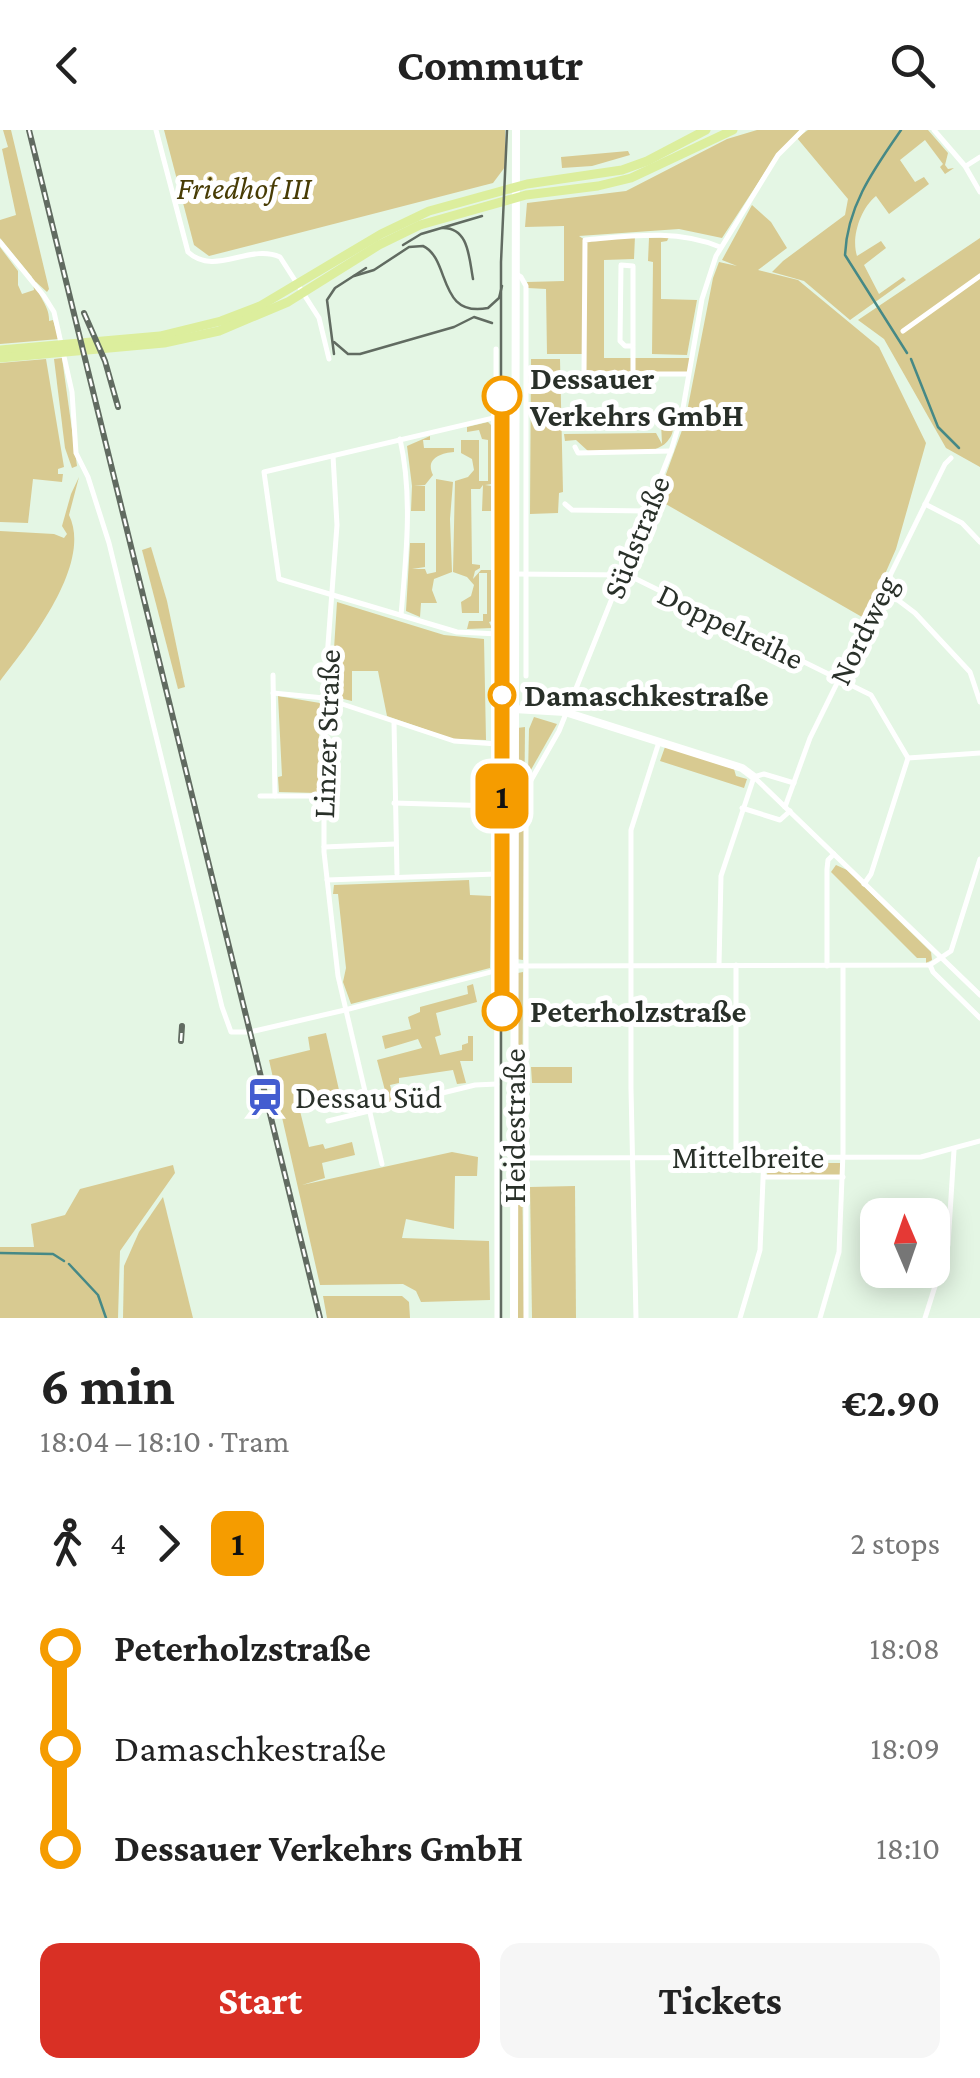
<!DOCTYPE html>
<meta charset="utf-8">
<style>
:root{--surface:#fff;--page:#f6f6f6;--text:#222;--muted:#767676;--accent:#d93025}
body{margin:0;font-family:"Crimson Pro",serif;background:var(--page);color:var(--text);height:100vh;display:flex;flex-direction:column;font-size:38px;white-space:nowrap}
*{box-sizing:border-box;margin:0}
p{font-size:32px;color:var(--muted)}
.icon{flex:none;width:55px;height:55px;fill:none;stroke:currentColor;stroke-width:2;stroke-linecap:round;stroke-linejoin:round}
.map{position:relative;height:1188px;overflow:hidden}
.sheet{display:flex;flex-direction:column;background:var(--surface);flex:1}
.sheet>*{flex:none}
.badge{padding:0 20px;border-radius:15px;font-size:35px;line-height:65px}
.needle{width:65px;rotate:358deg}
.controls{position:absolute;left:860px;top:1068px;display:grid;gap:20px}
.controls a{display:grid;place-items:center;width:90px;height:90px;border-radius:20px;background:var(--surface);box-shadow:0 5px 25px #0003;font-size:50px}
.map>.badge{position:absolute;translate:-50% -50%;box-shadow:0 0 0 5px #fff}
.legs{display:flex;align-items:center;gap:15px;height:110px;padding:0 40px;font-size:32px}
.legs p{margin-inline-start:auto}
.overview{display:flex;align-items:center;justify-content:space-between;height:170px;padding:0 40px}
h1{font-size:55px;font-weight:700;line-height:75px}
.action{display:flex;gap:20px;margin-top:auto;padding:20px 40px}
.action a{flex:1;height:115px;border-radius:20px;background:var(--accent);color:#fff;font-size:40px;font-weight:700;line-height:115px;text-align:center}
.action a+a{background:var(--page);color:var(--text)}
ul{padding:0 40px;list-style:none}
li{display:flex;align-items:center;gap:35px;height:100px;font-size:38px}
li i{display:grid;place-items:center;width:15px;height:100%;margin:0 12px;background:currentColor}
li i::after{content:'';width:25px;height:25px;margin:-12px;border:8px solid;border-radius:50%;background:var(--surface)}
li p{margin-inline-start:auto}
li:first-child i{background:linear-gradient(#0000 50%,currentColor 0)}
li:last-child i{background:linear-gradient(currentColor 50%,#0000 0)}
header{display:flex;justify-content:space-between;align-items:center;height:130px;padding:0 40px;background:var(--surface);font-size:45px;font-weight:700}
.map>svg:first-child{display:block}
</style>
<header><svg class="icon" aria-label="back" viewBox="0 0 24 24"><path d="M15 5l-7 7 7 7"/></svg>Commutr<svg class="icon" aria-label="search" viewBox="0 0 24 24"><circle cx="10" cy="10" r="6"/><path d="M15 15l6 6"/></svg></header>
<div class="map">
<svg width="980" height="1188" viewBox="0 0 980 1188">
<rect width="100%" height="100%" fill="#e4f6e4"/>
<!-- green -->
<g fill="#d8ca91">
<path d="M3 0H11L49 159 47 162 36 152C37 167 50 175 49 191L53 190 59 209 0 214V117L18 141V155L22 164 34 160 32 147 0 108V90L16 85 2 19 8 17Z"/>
<polygon points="164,0 505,0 505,37 493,53 209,126 194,115"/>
<polygon points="757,0 800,0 773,30 722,108 679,99 579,106 585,110 635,106 634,129 604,130 604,228 692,228 689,244 584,245 584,224 547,224 546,159 528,158 527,152 564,151 564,96 525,97 527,73 626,61 727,9"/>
<path d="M808 0H928L948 23 945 35 948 39 954 38 945 44 940 37 943 34 925 10 900 30 915 52 924 47 929 54 889 84 876 66C860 79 851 108 857 126L881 111 886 118 864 135 879 164 903 147 906 150 850 190 804 151 772 142 783 131 845 85 848 69 797 8Z"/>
<polygon points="628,21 630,25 592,36 562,38 561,27"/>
<polygon points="752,75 771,92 787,118 758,140 798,150 879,217 926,313 896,419 867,485 862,487 657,369 685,292 713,148 719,132 737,136 722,130"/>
<polygon points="669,107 667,111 661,112 661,169 697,170 687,225 652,224 653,132 648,131 649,108"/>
<polygon points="980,108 980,337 946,318 884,209 858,190"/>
<polygon points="62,228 77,336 72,338 65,318 54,229"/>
<polygon points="46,229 64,337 58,339 58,344 63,344 62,352 33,349 28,393 0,392 0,233"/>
<polygon points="531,229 560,229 563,362 559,363 558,383 530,384"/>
<polygon points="488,292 491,295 492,354 485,355 492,356 492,381 482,381 483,355 480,359 471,359 472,434 480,435 480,438 475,441 473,449 481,440 491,440 492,491 489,492 492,498 467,499 469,491 483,491 483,484 487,484 487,443 479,443 479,483 462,483 461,472 471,466 474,455 467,447 453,442 455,351 468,347 474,340 472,329 461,323 461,310 479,310 479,351 488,351 488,310 482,309 479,300 467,302 467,297"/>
<path d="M661 293H674C673 298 673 305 669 309 657 329 610 321 588 321L576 310 565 311 564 304 656 303 662 314Z"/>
<path d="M430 306V310H423L424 318H454V322C440 323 425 329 433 345L425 355 414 356H425V381H411L412 356 407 316Z"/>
<path d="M79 347 69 385C93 434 29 514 0 551V401L54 404 64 408 67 404 62 396 71 364Z"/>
<polygon points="436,349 453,352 450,389 452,442 434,449 432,460 437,473 421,473 420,487 406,481 410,413 425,413 425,437 412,439 425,439 427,444 436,442"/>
<polygon points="151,417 167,471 185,557 178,559 142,420"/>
<polygon points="337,472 444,505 484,509 486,610 453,609 387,586 378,541 352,541 352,571 331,566"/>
<polygon points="278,566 320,573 318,663 279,662 278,647 282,646"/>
<polygon points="534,587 557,594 528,645 529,599"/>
<polygon points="525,597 523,830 516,829 517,598"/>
<polygon points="665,617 734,639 736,646 747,649 744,658 660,631"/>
<polygon points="836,735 847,740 931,822 932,830 926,833 926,828 917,828 831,742"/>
<polygon points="469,750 470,765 491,766 490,838 351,874 343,852 346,838 338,764 333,764 334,755"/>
<polygon points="523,842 522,1026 515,1026 518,843"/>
<polygon points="473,854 477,872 436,883 441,905 435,907 440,925 462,920 462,915 468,913 468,906 473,906 473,931 460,931 466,953 457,954 453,940 399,948 399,953 390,955 394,971 374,975 373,973 387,968 377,930 422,918 418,909 385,919 382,906 411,899 408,887 420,882 420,877 468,864 467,856"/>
<polygon points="326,903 339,960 313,967 310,973 299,977 309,1017 323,1014 325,1019 352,1012 355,1025 322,1033 325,1048 302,1055 452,1022 478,1027 477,1046 455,1046 454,1099 406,1089 402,1108 489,1111 490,1170 421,1172 416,1161 403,1154 320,1155 269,930 310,920 308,907"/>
<polygon points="531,937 572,937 572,953 532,953"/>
<polygon points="768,1033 840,1033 840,1046 767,1046"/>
<polygon points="515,1034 522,1034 524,1188 516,1188"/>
<polygon points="173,1035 175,1043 120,1121 118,1188 0,1188 0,1117 34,1117 31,1094 65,1085 80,1059"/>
<polygon points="575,1056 576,1188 532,1188 530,1057"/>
<polygon points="163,1067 193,1188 123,1188 124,1136 139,1102"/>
<polygon points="323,1166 402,1166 409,1172 410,1188 327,1188"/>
</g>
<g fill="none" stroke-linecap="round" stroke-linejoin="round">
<!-- stream -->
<g stroke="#468986" stroke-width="2.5">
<path d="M901 0C874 39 847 76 845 125L907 223"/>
<polyline points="911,229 938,297 959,318"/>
<polyline points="0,1123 53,1124 64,1131"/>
<polyline points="69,1134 98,1165 106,1188"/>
</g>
<!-- street -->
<g stroke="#fff" stroke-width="5">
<path d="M156 0 188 122C215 147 249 113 280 127L319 188 329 229"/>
<polyline points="934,0 965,36 980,62"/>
<polyline points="966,36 980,27"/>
<polyline points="0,112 44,166 54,182 72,262 76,323 88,347 109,413 222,877 231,902 250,902 345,880 514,836 930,835 951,821 980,729"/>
<polyline points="516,144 521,147 526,156 526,546"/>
<polyline points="903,201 980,146"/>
<polyline points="633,216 625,216 620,211 621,135 633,136 633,244"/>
<polyline points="496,219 497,1188"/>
<polyline points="571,244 688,244"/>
<path d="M584 245 585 110C631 106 676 99 720 117"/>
<polyline points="576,277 578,285 682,284"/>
<path d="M400 309C413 366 406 428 401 485"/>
<polyline points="575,317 578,323 671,321"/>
<polyline points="333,326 337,395 324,568 324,722 338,846 382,1034"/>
<polyline points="565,374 572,380 647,381"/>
<polyline points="925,374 962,393 980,412"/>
<polyline points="514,444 628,445 871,565 908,628 871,744 864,754"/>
<polyline points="882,458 915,483 970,542 980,572"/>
<polyline points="498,504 457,502 279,449 264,342 514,283"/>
<polyline points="273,545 275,666"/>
<polyline points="273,563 324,568 454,611 497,614"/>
<polyline points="394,592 397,744"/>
<polyline points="908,628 980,623"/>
<polyline points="754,647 980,865"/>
<polyline points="754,647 764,644 794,653"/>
<polyline points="260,666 323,666"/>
<polyline points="394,673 496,676"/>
<polyline points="785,677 810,608 945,334 951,328"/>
<polyline points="742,678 780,690 790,681"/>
<polyline points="324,717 395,714"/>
<polyline points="327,750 496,744"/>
<polyline points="719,835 721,746 754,647"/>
<polyline points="736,835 736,1027"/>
<polyline points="930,835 933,842 980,888"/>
<polyline points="827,836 827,739 828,730 834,724"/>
<polyline points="328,991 475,955 497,954"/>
<polyline points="514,1028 921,1027 980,1011"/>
<polyline points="764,1047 843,1047"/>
<polyline points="526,1188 526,659 559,601 671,321 682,284 702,169 716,126 778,25 803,0"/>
<polyline points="636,1188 631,959 631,700 659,612"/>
<polyline points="740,1188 760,1120 764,1026"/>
<polyline points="820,1188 839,1122 843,1023 843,836"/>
<polyline points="925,1188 948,1115 954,1020"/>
</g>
<!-- secondary -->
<g stroke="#fff" stroke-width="8">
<polyline points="514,579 565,582 742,638 754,647"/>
<polyline points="514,1188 516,0"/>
</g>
<!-- primary -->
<g stroke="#dcee9d" stroke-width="9">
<polyline points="0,220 160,206 221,191 260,176 381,104 429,81 527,54 622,40 647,31 706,0"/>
<polyline points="0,228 164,213 219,201 288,172 379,115 420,95 526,65 598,56 631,48 733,0"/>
</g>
<!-- tram -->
<g stroke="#616b61" stroke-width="2.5">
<path d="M442 98C469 97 469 128 473 149"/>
<polyline points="403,115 421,104 482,86"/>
<path d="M354 146 374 140 409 117 423 116C451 129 437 188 488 178L499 168 502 156"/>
<polyline points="334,212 348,224 360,224 454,197 474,187 492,193"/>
<polyline points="334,224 327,170 335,158 366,138"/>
<polyline points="501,1188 501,132 507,0"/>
</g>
<!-- rail casing -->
<g stroke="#616b61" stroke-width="6">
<g id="rail">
<polyline points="29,0 320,1188"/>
<polyline points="84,183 105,231 118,277"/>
<polyline points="181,911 182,896"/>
</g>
</g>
<!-- rail -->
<use href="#rail" stroke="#fff" stroke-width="2.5" stroke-dasharray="8" stroke-linecap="butt"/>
</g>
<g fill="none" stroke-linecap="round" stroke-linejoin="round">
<!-- line-1 casing -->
<g stroke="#fff" stroke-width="22">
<polyline id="line-1" points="502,266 502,881"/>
</g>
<!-- line-1 -->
<use href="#line-1" stroke="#f59c00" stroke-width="15"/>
</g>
<!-- icons -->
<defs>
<g id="station-bare" transform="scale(3)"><path d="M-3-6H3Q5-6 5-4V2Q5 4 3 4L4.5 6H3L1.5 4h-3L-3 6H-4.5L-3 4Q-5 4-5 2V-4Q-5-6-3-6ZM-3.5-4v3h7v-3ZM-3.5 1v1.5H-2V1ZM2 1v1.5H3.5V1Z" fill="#435dd0" stroke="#fff" stroke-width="2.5" paint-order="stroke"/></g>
</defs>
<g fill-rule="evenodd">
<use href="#station-bare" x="265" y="967"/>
</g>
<!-- markers -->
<g fill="#fff" stroke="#f59c00" stroke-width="5">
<circle cx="502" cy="266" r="18"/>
<circle cx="502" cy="565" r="12"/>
<circle cx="502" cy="881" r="18"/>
</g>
<g text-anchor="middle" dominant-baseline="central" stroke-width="10" stroke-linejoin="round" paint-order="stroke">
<!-- park labels -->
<g font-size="32" font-style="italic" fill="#483c05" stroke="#fff">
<text x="244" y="58">Friedhof III</text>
</g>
<!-- stop labels -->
<g font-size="32" font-weight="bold" fill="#293029" stroke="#fff" text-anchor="start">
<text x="530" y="248">Dessauer<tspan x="530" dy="37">Verkehrs GmbH</tspan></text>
<text x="524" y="565">Damaschkestraße</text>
<text x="530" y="881">Peterholzstraße</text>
</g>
<!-- street labels -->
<g font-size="32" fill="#293029" stroke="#fff">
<text transform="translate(636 407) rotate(-68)">Südstraße</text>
<text transform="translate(731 496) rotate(26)">Doppelreihe</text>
<text transform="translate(863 500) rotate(-64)">Nordweg</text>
<text transform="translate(326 604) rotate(-88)">Linzer Straße</text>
<text transform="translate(514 996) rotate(-90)">Heidestraße</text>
<text x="748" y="1027">Mittelbreite</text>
</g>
<!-- poi labels -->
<g font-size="32" fill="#293029" stroke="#fff" text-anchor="start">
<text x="295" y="967">Dessau Süd</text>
</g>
</g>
</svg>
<div class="controls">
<a><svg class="needle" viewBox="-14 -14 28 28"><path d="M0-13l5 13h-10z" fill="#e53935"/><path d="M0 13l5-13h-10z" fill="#767676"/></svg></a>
</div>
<b class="badge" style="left:502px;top:666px;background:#f59c00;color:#111">1</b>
</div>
<section class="sheet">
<div class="overview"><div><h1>6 min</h1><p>18:04 – 18:10 · Tram</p></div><b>€2.90</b></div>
<div class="legs"><svg class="icon" aria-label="walk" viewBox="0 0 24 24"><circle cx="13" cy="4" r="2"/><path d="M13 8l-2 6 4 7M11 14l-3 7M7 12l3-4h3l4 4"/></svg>4<svg class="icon" aria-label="forward" viewBox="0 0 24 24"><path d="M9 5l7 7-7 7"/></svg><b class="badge" style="background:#f59c00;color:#111">1</b><p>2 stops</p></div>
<ul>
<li><i style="color:#f59c00"></i><b>Peterholzstraße</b><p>18:08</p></li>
<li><i style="color:#f59c00"></i><span>Damaschkestraße</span><p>18:09</p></li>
<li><i style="color:#f59c00"></i><b>Dessauer Verkehrs GmbH</b><p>18:10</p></li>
</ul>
<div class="action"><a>Start</a><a>Tickets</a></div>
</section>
